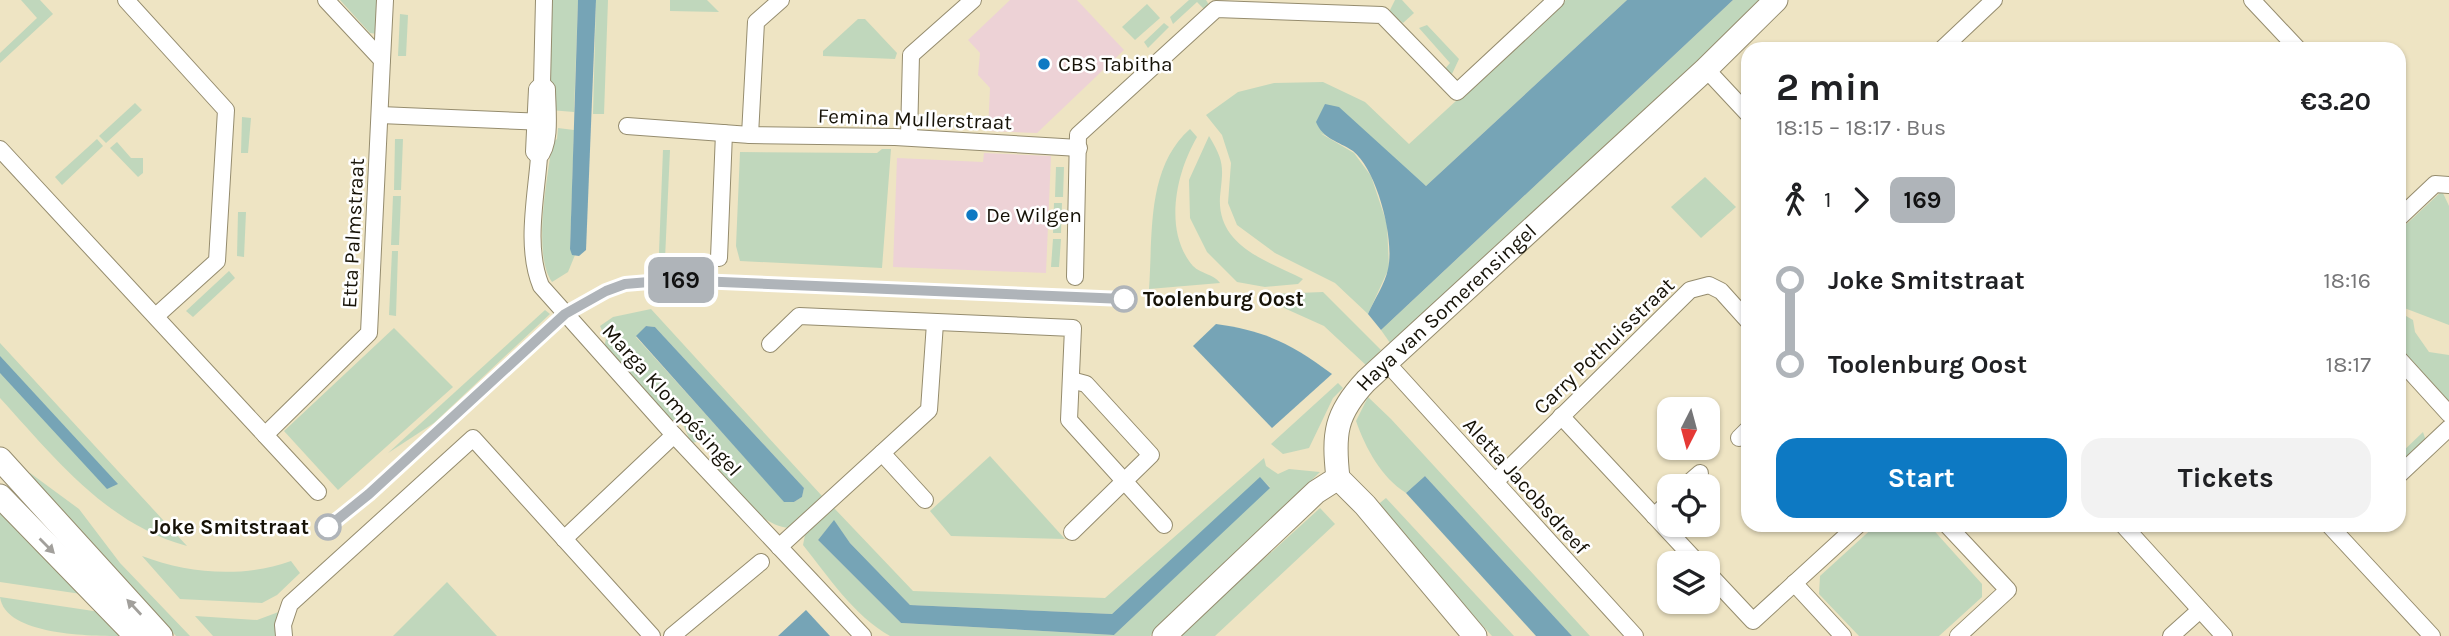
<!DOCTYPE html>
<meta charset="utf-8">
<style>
:root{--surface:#fff;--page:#f2f2f2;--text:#202124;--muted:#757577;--accent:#0d79c3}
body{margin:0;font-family:Karla,sans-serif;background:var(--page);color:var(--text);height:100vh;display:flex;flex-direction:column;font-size:26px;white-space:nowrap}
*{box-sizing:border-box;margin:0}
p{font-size:23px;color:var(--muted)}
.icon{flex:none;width:38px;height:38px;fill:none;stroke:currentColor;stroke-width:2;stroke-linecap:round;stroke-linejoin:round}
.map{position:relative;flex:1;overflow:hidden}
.details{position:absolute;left:1741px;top:42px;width:665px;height:490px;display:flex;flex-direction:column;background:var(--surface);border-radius:21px;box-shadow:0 2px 5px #0004}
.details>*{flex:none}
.badge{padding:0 14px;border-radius:10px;font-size:24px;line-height:46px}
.needle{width:46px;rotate:186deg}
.buttons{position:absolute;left:1657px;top:397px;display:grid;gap:14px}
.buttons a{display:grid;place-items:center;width:63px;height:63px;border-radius:14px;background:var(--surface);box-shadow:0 2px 5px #0004;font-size:35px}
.map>.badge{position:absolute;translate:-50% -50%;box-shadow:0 0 0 4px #fff}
.legs{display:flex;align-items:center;gap:10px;height:77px;padding:0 35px;font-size:23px}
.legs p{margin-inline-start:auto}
.head{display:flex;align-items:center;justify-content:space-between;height:119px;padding:0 35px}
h1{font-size:38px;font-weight:700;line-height:52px}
.cta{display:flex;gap:14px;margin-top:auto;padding:14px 35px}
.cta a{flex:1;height:80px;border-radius:21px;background:var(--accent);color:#fff;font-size:28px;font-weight:700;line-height:80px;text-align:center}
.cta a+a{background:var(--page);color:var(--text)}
ul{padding:0 35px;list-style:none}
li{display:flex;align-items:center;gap:24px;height:84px;font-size:26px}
li i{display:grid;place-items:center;width:10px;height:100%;margin:0 9px;background:currentColor}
li i::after{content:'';width:18px;height:18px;margin:-9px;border:5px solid;border-radius:50%;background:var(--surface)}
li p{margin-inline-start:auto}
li:first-child i{background:linear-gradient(#0000 50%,currentColor 0)}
li:last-child i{background:linear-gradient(currentColor 50%,#0000 0)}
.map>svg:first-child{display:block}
</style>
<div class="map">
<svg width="2449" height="636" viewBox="0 0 2449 636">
<rect width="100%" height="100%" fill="#eee4c3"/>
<!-- education -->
<g fill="#edd2d6">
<polygon points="1010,0 1077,0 1124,50 1037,133 988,131 990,88 978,75 980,53 968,40"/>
<polygon points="984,153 1051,156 1046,273 893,267 897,158 983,162"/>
</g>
<!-- green -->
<g fill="#c0d7bc" fill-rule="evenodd">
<polygon points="21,0 40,0 53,14 0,63 0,53 37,18"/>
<polygon points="340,0 379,0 377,34 370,33"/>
<polygon points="552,0 578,0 574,112 550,110"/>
<polygon points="596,0 608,0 604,114 593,114"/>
<polygon points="670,0 707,0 719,12 670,11"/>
<polygon points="1189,0 1206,0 1209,5 1204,9 1197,2 1173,24 1170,17"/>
<polygon points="1395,0 1402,0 1414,13 1403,23 1389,12"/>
<polygon points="1566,0 1627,0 1426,186 1404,169 1320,133 1354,153 1371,176 1387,224 1389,268 1368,314 1335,283 1275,253 1237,225 1228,203 1231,163 1222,135 1206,115 1238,92 1274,83 1323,82 1365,102 1409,144"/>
<polygon points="1733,0 1762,0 1395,350 1381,330"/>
<polygon points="1147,4 1160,18 1135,40 1122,27"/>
<polygon points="400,14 408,15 406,56 398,56"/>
<polygon points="858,19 865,19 897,53 895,59 823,56 823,51"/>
<polygon points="1164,23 1169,27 1148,48 1144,42"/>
<polygon points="1427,25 1459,59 1452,74 1444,70 1450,63 1419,28"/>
<polygon points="135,103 142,110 106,143 99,136"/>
<polygon points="242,117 251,118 248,153 241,153"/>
<path d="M558 128 574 130 570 249 575 255 568 272 552 282C532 254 548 176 552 143L557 139Z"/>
<path d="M1190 129 1197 137C1176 173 1163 231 1193 266 1201 274 1214 274 1220 283L1149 289C1153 234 1146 168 1190 129Z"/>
<path d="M1209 136C1225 163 1223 167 1220 197 1217 246 1267 261 1303 279L1298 284 1265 287 1237 282 1207 252 1190 218 1189 180Z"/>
<polygon points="97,139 103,146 62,185 55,177"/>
<polygon points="395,139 403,139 401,190 394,190"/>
<polygon points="117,142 131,158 143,158 143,173 138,177 110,148"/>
<polygon points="882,149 891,149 882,268 740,261 736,246 740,152 877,153"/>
<polygon points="663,150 670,150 665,259 660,259 659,252"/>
<polygon points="1056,167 1064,167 1063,197 1055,197"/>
<polygon points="1705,177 1736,207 1701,238 1671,207"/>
<polygon points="2442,191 2449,206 2449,325 2399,306 2399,231"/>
<polygon points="393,196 401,196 399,245 391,245"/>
<polygon points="1054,203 1062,203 1061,233 1053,233"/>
<polygon points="238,212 246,212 244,257 237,256"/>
<polygon points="1053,239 1061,239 1059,267 1051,267"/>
<polygon points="392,251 398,251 396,316 389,315"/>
<polygon points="229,271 235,278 193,317 186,311"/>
<polygon points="1323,292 1381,350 1367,366 1324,326 1284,308 1271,294"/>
<path d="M651 309 822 496 789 528C757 525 732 486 710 463L712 452 702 441 691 443 682 422 670 420 603 351 606 339 600 326 613 317ZM646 326 655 327 804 488 802 497 794 502 784 501 636 337Z"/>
<polygon points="545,310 550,314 434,423 388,453"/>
<polygon points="2399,312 2413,320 2415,332 2429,352 2449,355 2449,402 2399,350"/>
<polygon points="394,328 453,387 338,490 284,431"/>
<path d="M0 343 187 546C106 524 54 457 0 398Z"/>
<polygon points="1338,383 1343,388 1333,398 1309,448 1283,454 1271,444"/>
<path d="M1368 397 1391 419 1590 636H1572L1425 476 1406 493C1381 477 1366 449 1356 421Z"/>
<polygon points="2423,432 2426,441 2399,465 2399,455"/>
<polygon points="990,456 1065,539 951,536 930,511"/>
<path d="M1264 458 1266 466 1278 474 1289 469 1320 472 1150 636H890C854 616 828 576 803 545L805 535 834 508 913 591 1105 598ZM1260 478 1270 487 1114 635 901 623 818 540 834 521 850 543 910 605 1112 614Z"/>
<polygon points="30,473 79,509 120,563 190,636 176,636 26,477"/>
<polygon points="1386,498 1514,636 1492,636 1375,507"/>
<polygon points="1320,508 1335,524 1215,636 1179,636"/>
<polygon points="0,511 81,594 0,582"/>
<polygon points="1876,525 1929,525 1982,584 1982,597 1939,636 1859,636 1819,594 1820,576"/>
<path d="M142 556C189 574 243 578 291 561L300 573 277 595 262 603 180 599Z"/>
<polygon points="447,582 497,636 393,636"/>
<path d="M0 597 100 612 124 636C92 636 5 636 0 597Z"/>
<polygon points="284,610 275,621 276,636 213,636 195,616 257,620"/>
</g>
<!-- water -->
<g fill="#76a4b6">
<polygon points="578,0 596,0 586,250 579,256 572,255 570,249"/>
<path d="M1627 0H1733L1381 330 1368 314C1374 300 1385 284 1388 269 1395 239 1377 170 1353 151 1338 141 1323 139 1316 122L1325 104 1339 107 1426 186Z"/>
<path d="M1216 324C1266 331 1292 344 1332 374L1272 428 1193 346Z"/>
<polygon points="646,326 655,327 804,488 802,497 794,502 784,502 636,336"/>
<polygon points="0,356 118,484 107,489 0,373"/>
<polygon points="1425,476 1572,636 1536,636 1406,493"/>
<polygon points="1260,477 1270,488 1114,635 901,623 818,540 834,520 850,543 910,605 1112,614"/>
<polygon points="806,610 830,636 778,636"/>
</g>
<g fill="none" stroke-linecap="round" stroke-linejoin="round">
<!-- street casing -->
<g stroke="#958c6e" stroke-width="18">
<g id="street">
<polyline points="126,0 226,110 217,261 156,316"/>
<polyline points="2252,0 2298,49"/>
<polyline points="1942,49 1994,0"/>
<polyline points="382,60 385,0"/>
<polyline points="1706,69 1748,114"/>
<path d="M542 84 547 89C547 107 552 144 539 157 536 198 525 247 541 286L674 435 863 636"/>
<polyline points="380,115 546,122"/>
<polyline points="627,126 750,135 895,137 1079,148"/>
<polyline points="750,135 756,22 781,0"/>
<polyline points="909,137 911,55 973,0"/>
<polyline points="0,149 265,435 369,333 382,60 326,0"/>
<polyline points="539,157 534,152 537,89 542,84 544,0"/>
<polyline points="2399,218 2435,184 2449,185"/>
<polyline points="719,258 724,133"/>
<polyline points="1075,277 1078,135 1216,9 1382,15 1457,92 1556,0"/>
<polyline points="770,344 799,316 1073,328 1069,420 1164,525"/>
<polyline points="2399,359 2449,414"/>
<polyline points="1387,363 1635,636"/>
<polyline points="1071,380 1086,384 1151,455 1072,532"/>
<polyline points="1561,416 1699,564"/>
<polyline points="265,435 318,492"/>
<polyline points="1739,438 1748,429"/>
<polyline points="882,453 925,500"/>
<polyline points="2399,475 2449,428"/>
<polyline points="1495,482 1690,290 1709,285 1721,291 1748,321"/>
<polyline points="1685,486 1700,473"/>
<polyline points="1654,516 1670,501"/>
<polyline points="1947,525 2008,590 1958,636"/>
<polyline points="2123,525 2224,636"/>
<polyline points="2329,525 2432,636"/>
<polyline points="564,539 674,435"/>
<polyline points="779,547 929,410 935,323"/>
<polyline points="1708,573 1753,621 1858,525"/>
<polyline points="1794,583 1843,636"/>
<polyline points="284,636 283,625 290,604 473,438 652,636"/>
<polyline points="672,636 761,562"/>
<polyline points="2171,636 2200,610"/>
</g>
</g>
<!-- secondary casing -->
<g stroke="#958c6e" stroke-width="25">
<g id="secondary">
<polyline points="0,459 161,636"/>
<polyline points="1338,478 1365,505 1475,636"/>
<polyline points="0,496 136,636"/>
<path id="s1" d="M1164 636 1316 492 1338 478C1333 434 1335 414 1366 381L1706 69 1776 0"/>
</g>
</g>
<!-- street -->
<use href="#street" stroke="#fff" stroke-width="16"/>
<!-- secondary -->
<use href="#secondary" stroke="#fff" stroke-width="23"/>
</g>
<!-- one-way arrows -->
<defs><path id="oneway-solid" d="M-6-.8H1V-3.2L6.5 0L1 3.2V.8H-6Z" transform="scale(1.75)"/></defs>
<g fill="#a2a09c">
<use href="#oneway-solid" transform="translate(47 546) rotate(45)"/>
<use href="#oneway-solid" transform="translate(134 607) rotate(-133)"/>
</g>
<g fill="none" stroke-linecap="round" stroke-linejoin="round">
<!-- line-1 casing -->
<g stroke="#fff" stroke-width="16">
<polyline id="line-1" points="328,527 369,494 565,314 606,291 625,284 673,280 1124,299"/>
</g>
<!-- line-1 -->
<use href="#line-1" stroke="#afb4b9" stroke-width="10"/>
</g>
<!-- markers -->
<g fill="#0d79c3" stroke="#fff" stroke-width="2.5">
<circle cx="1044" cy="64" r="7"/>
<circle cx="972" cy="215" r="7"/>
</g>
<g fill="#fff" stroke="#afb4b9" stroke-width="3.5">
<circle cx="1124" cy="299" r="12"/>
<circle cx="328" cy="527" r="12"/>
</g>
<g text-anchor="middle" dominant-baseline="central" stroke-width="5" stroke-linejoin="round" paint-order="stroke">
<!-- poi labels -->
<g font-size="21" fill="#161207" stroke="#fff" text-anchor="start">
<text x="1058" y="64">CBS Tabitha</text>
<text x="986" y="215">De Wilgen</text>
</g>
<!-- street labels -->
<g font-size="21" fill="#161207" stroke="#fff">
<text transform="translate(915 119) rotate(2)">Femina Mullerstraat</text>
<text transform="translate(353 233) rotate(-87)">Etta Palmstraat</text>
<text stroke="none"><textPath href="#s1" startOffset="450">Haya van Somerensingel</textPath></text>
<text transform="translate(1604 346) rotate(-44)">Carry Pothuisstraat</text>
<text transform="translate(672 400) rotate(48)">Marga Klompésingel</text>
<text transform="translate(1526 486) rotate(48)">Aletta Jacobsdreef</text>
</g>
<!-- stop labels -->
<g font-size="21" font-weight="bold" fill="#161207" stroke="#fff" text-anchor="start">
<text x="1143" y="299">Toolenburg Oost</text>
<text x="309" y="527" text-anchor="end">Joke Smitstraat</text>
</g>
</g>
</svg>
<div class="buttons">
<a><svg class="needle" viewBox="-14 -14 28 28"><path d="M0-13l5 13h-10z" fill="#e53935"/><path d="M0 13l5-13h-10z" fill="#757577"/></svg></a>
<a><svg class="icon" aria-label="locate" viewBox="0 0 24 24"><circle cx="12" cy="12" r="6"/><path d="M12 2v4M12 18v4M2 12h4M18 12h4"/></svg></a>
<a><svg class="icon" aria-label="layers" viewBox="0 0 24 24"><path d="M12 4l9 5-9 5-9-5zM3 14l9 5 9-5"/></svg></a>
</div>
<b class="badge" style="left:681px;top:280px;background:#afb4b9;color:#111">169</b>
<section class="details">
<div class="head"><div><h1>2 min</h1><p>18:15 – 18:17 · Bus</p></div><b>€3.20</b></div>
<div class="legs"><svg class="icon" aria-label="walk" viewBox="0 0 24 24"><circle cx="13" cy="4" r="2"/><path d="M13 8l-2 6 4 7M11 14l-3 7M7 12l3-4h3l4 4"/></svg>1<svg class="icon" aria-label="forward" viewBox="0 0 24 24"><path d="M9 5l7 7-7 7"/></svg><b class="badge" style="background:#afb4b9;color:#111">169</b></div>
<ul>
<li><i style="color:#afb4b9"></i><b>Joke Smitstraat</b><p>18:16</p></li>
<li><i style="color:#afb4b9"></i><b>Toolenburg Oost</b><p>18:17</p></li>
</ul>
<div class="cta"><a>Start</a><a>Tickets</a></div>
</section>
</div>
